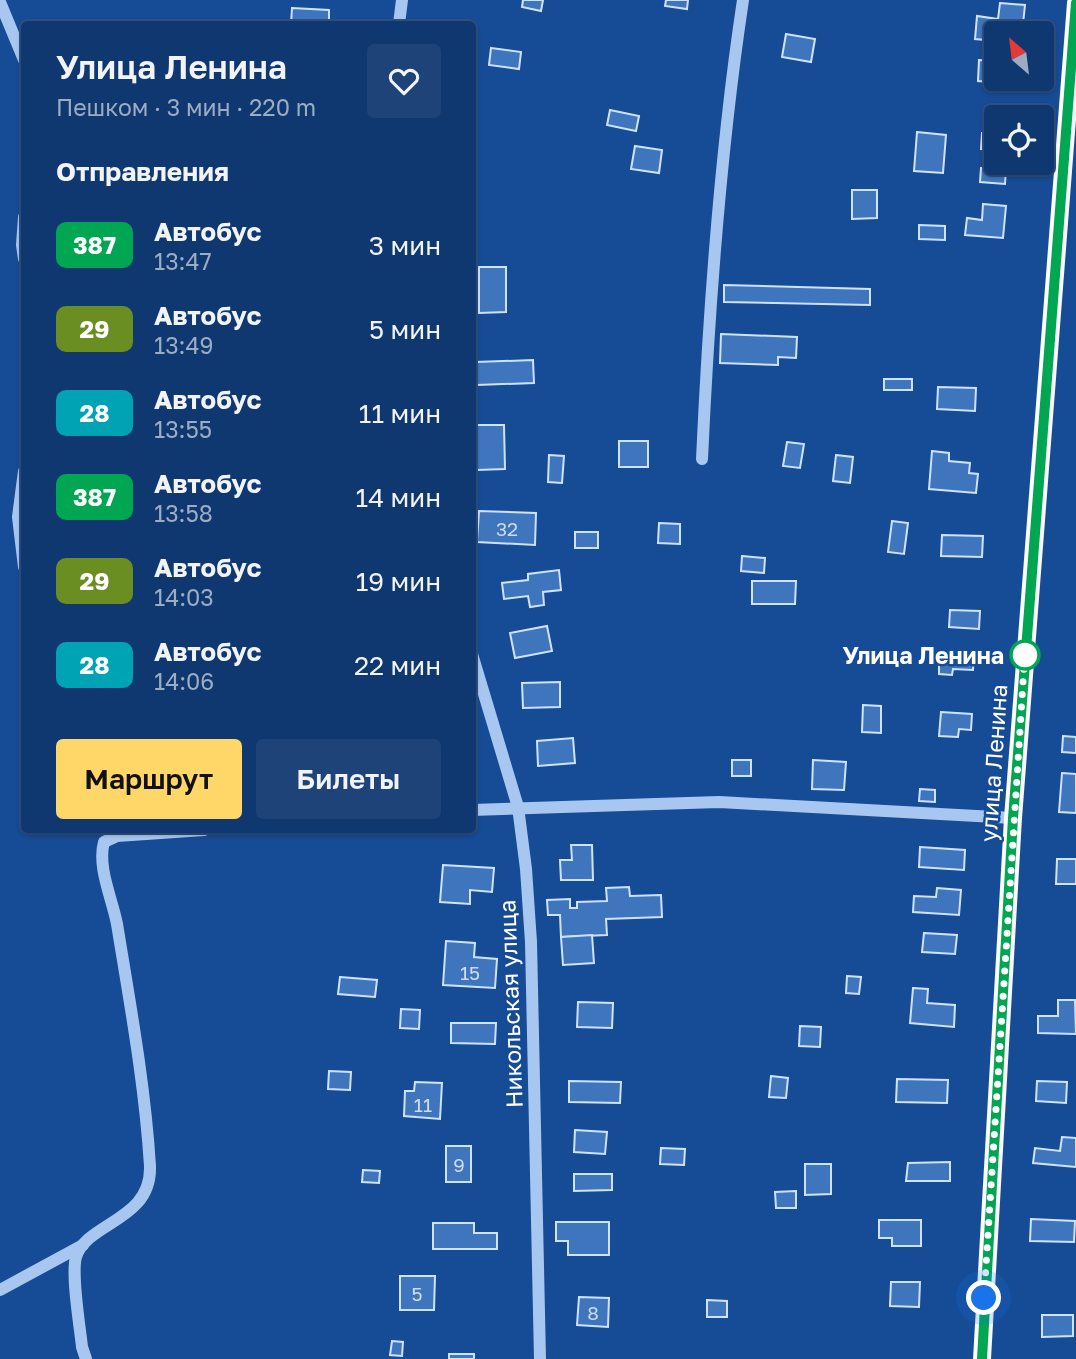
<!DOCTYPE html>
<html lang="ru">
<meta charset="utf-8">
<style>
:root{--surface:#103870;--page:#1e4378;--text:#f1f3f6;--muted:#9cacc3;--line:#305283;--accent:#ffd668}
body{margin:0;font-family:"Golos Text",sans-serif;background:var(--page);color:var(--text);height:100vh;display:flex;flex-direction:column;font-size:26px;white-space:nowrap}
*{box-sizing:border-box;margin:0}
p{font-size:23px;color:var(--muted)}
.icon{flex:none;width:38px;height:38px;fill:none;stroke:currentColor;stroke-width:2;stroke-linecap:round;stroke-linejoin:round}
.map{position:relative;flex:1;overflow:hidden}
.drawer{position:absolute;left:21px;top:21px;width:455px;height:812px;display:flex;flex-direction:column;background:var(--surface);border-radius:7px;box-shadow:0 2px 5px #0004,0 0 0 2px var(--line)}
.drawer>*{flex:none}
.badge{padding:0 14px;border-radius:10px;font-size:24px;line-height:46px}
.needle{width:46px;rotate:332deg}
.controls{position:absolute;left:984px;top:21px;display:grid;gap:14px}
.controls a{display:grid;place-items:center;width:70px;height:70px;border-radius:7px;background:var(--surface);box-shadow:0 2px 5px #0004,0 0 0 2px var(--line);font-size:35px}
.you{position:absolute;width:35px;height:35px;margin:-18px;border:5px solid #fff;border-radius:50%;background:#1a73e8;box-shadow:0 0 0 10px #1a73e833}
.map>.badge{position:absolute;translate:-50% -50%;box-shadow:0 0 0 4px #fff}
h2{padding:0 35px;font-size:26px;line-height:63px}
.round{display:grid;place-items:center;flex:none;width:74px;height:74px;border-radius:7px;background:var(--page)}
.overview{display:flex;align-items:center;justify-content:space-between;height:119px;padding:0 35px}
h1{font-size:33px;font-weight:600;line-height:52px}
.button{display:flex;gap:14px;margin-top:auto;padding:14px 35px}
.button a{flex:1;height:80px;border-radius:7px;background:var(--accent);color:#111;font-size:28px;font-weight:600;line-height:80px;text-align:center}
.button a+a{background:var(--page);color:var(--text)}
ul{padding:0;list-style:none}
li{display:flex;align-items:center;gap:21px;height:84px;padding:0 35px}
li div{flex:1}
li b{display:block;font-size:26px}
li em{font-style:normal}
li .badge{min-width:77px;font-weight:700;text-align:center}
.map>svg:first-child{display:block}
</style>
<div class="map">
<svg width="1076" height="1359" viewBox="0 0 1076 1359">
<rect width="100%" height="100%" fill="#164b95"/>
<!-- building -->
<g fill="#3e75bd" stroke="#cfe2fc" stroke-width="2">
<polygon points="523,0 543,0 541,11 522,7"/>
<polygon points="666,0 688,0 687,9 665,6"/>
<polygon points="1000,3 1025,5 1022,33 996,33 996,41 975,39 977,16 998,19"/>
<polygon points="292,8 329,10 329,20 346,21 345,24 291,24"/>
<polygon points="786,34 815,39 811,62 782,57"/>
<polygon points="491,48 521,52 519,69 489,65"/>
<polygon points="979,60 996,61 996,79 1014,79 1013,84 978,81"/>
<polygon points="610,110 639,116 636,131 607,125"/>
<polygon points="917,132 946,135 943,173 914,171"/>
<polygon points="982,133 996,134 996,150 981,149"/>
<polygon points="635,146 662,150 659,173 631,169"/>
<polygon points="981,168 1006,169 1005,184 980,182"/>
<polygon points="852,190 877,190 877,218 852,219"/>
<polygon points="983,204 1006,206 1003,238 965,235 967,218 982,220"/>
<polygon points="919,225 945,226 945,240 919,239"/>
<polygon points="479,267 506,267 506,312 479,313"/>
<polygon points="724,285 870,289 870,305 724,302"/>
<polygon points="721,334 797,337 796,358 778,357 778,365 720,363"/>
<polygon points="533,360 534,383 477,385 476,362"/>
<rect x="884" y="379" width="28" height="11"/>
<polygon points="938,387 976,388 975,411 937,409"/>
<polygon points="476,425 504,425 505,469 477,470"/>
<rect x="619" y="441" width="29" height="26"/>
<polygon points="787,442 804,444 800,468 783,466"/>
<polygon points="932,451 949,453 949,461 970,463 969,473 978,474 976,493 929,489"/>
<polygon points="549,455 564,456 562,483 548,482"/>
<polygon points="836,455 853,457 850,483 833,481"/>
<polygon points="479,511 536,513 535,545 477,542"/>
<polygon points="892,521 908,523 904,554 888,552"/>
<polygon points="659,523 680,524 680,544 658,543"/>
<rect x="575" y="532" width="23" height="16"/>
<polygon points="942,535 983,536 982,557 941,556"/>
<polygon points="742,556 765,558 764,573 741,571"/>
<polygon points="559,570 561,590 543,592 544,605 530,607 528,596 504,599 502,583 528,580 528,574"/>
<polygon points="752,581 796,581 795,604 752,604"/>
<polygon points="950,610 980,611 979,629 949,627"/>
<polygon points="547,626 552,651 515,658 510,633"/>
<polygon points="939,652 974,653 973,670 953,669 952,675 939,674"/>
<polygon points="560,682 560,707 523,708 522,683"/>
<polygon points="863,705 881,706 881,733 862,732"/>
<polygon points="941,712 972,714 971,730 959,729 958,737 939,736"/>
<polygon points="1063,736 1076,737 1076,753 1062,752"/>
<polygon points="573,738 575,763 538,766 537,741"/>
<rect x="732" y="760" width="19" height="16"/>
<polygon points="813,760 846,762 844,790 812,789"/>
<polygon points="1062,773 1076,774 1076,813 1059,812"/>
<polygon points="920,789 935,790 935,802 919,801"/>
<polygon points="571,845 592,845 593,880 561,880 560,860 572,860"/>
<polygon points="920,847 965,850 964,870 919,867"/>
<polygon points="1057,859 1076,859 1076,884 1056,884"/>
<polygon points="443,865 494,868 492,892 470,890 470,904 440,902"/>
<polygon points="629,887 630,896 661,895 662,917 606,919 607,935 561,937 560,915 548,915 547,900 570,899 570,908 577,908 577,902 607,901 606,888"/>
<polygon points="937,888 961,890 959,915 913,912 914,896 936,897"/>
<polygon points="924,933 957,935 955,954 922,952"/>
<polygon points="592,935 594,963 563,965 561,937"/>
<polygon points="446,941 475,943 474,957 497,959 495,988 443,985"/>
<polygon points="847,976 861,977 859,994 846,993"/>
<polygon points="340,977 377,980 375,997 338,994"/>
<polygon points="913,988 928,989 927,1003 955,1005 954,1027 910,1023"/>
<polygon points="1058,1000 1075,1000 1076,1034 1038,1033 1038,1016 1058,1016"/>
<polygon points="578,1002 613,1003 612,1028 577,1027"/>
<polygon points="401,1009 420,1010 419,1029 400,1028"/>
<polygon points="451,1023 496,1023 495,1044 451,1043"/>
<polygon points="800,1026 821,1027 820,1047 799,1046"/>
<polygon points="329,1071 351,1072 350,1090 328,1089"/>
<polygon points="771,1076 788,1078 786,1098 769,1097"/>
<polygon points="897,1079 948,1080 947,1103 896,1102"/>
<polygon points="569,1081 621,1082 620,1103 569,1102"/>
<polygon points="1037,1081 1067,1082 1066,1103 1036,1101"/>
<polygon points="415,1082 442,1083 440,1119 404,1116 405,1091 414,1091"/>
<polygon points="575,1130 607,1132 605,1154 574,1152"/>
<polygon points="1062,1137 1076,1138 1076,1167 1033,1163 1035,1148 1060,1151"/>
<rect x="446" y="1146" width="25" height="36"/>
<polygon points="661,1148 685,1149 684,1165 660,1164"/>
<polygon points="950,1162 950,1181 906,1181 908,1163"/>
<polygon points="805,1164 831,1164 831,1194 805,1195"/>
<polygon points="363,1170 380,1171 379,1183 362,1182"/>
<polygon points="574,1174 612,1174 612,1190 574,1191"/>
<polygon points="796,1191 796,1208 776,1208 775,1192"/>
<polygon points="1031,1219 1075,1221 1074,1242 1030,1241"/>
<polygon points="879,1220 921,1220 921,1246 892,1246 892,1238 879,1238"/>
<polygon points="556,1222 609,1222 609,1255 568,1255 568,1241 556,1241"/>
<polygon points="433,1223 474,1223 474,1233 497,1233 497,1249 433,1249"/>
<polygon points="400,1276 435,1276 434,1310 400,1310"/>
<polygon points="891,1282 920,1282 919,1307 890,1306"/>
<polygon points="579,1297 609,1298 608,1327 577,1325"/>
<polygon points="707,1300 727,1301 727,1317 707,1317"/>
<polygon points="1042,1315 1073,1315 1073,1336 1042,1337"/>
<polygon points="392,1341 403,1342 402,1356 390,1355"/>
<rect x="449" y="1354" width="25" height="5"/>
</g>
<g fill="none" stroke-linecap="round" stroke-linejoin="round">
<!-- minor -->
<g stroke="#a7c7f1" stroke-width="12">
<polyline points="0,2 24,60"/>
<polyline points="399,24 402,0"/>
<polyline points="24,217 22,245 24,259"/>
<path d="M702 459C709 306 720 152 743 0"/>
<polyline points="24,471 18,517 24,567"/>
<polyline points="472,654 518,807 526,869 531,942 540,1359"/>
<polyline points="472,810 719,802 1013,818"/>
<polyline points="0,1290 83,1245"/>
<path d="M86 1359 82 1347C80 1327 71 1275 76 1257 87 1222 152 1221 150 1166 145 1085 130 1004 117 924 112 898 97 867 104 842L117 836 204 830"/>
</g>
<!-- major -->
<polyline stroke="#f2f7ff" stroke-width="18" points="982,1359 1013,818 1076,3"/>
</g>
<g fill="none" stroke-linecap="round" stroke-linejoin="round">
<!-- line casing -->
<g stroke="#fff" stroke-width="16">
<polyline id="line" points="982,1359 1013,818 1076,3"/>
</g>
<!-- line -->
<use href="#line" stroke="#00a651" stroke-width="10"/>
<!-- walk -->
<polyline stroke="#fff" stroke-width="7" stroke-dasharray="0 12.6" points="984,1298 1025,651 1025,655"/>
</g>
<!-- markers -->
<circle fill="#fff" stroke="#00a651" stroke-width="3.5" cx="1025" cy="655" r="14"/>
<g text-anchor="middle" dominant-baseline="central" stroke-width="5" stroke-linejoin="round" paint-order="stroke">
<!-- number labels -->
<g font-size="19" fill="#cfdcee">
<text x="507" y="528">32</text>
<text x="470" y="972">15</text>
<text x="423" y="1104">11</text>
<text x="459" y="1164">9</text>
<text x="417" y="1293">5</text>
<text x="593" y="1312">8</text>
</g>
<!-- stop labels -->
<g font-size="23" font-weight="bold" fill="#fff" stroke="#164b95" text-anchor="end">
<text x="1004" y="655">Улица Ленина</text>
</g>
<!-- street labels -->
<g font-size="23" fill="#fff" stroke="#164b95">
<text transform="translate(993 763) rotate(-86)">улица Ленина</text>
<text transform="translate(510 1004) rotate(-92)">Никольская улица</text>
</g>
</g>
</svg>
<div class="controls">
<a><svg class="needle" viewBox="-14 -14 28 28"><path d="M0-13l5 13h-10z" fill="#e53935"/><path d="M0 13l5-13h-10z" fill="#9cacc3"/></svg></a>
<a><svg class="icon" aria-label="locate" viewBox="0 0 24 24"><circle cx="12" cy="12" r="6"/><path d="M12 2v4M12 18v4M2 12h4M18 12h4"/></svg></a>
</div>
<div class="you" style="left:984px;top:1298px"></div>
<section class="drawer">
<div class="overview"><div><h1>Улица Ленина</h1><p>Пешком · 3 мин · 220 m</p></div><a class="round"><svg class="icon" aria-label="heart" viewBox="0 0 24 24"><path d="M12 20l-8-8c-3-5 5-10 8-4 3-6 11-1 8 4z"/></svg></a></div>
<h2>Отправления</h2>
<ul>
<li><span class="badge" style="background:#00a651;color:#fff">387</span><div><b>Автобус</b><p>13:47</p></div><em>3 мин</em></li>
<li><span class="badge" style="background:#6b8e23;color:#fff">29</span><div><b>Автобус</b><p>13:49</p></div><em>5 мин</em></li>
<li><span class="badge" style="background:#00a3b4;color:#fff">28</span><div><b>Автобус</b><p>13:55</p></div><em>11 мин</em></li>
<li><span class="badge" style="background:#00a651;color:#fff">387</span><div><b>Автобус</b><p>13:58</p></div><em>14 мин</em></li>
<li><span class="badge" style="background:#6b8e23;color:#fff">29</span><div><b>Автобус</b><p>14:03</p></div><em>19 мин</em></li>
<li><span class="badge" style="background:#00a3b4;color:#fff">28</span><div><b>Автобус</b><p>14:06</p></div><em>22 мин</em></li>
</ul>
<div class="button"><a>Маршрут</a><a>Билеты</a></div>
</section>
</div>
